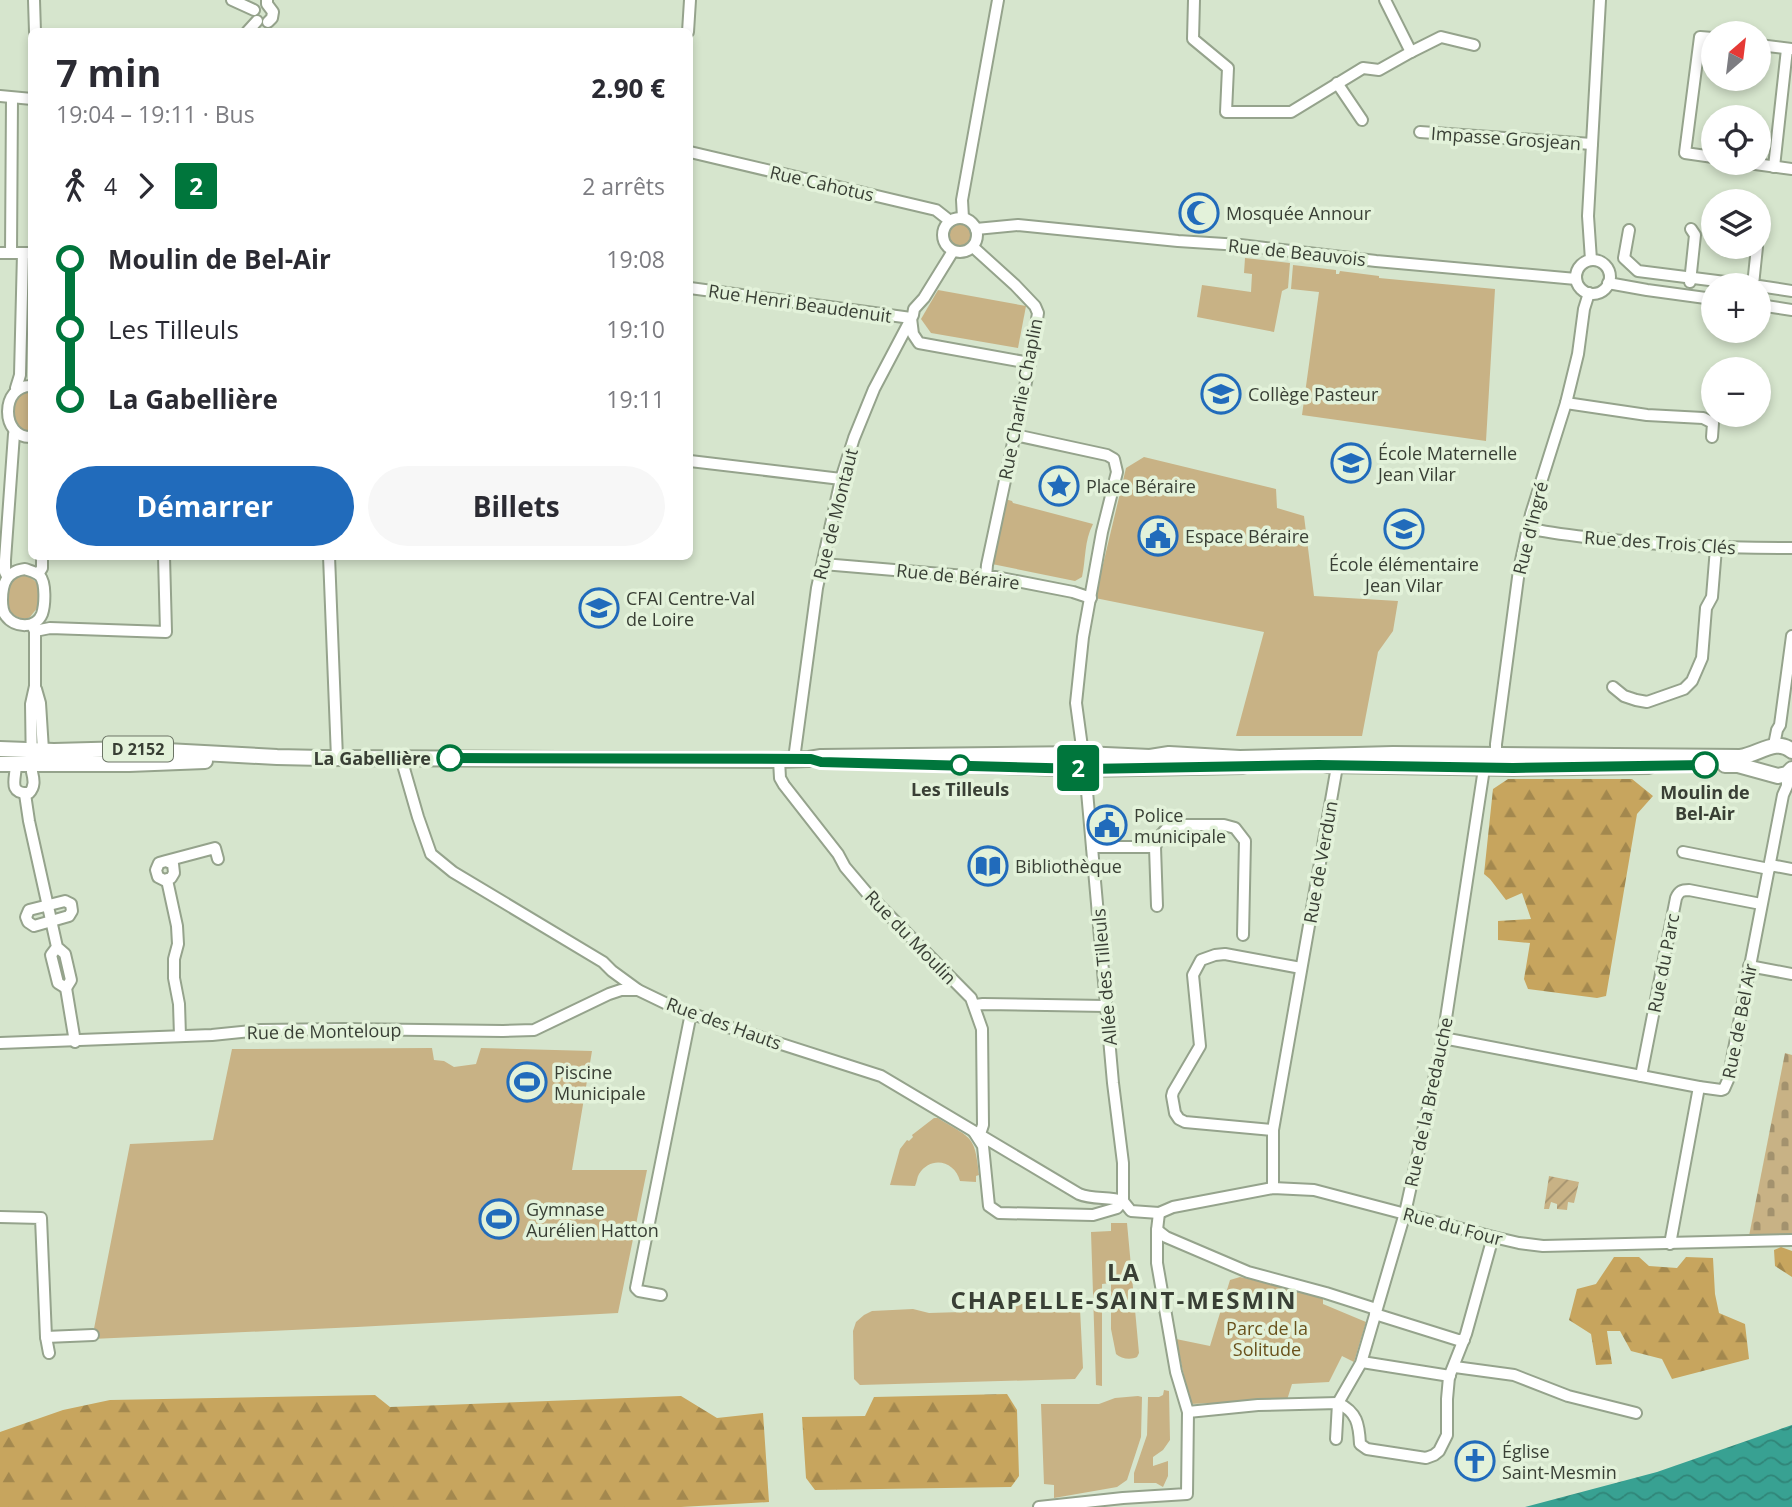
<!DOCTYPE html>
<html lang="fr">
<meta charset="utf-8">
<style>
:root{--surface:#fff;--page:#f7f7f7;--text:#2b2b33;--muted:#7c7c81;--accent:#216bbb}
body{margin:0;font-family:"Open Sans",sans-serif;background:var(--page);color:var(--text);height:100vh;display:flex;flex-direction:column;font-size:26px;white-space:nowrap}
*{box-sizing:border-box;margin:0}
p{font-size:23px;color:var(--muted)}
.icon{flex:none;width:38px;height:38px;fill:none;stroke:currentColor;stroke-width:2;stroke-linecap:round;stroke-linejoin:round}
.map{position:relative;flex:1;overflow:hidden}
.details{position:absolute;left:28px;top:28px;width:665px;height:532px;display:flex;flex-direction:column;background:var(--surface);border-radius:10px;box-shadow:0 4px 10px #0003}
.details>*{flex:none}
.badge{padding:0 14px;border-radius:5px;font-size:24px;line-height:46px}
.needle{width:46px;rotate:28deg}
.tools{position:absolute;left:1701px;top:21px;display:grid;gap:14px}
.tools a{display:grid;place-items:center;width:70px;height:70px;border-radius:50%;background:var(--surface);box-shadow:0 4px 10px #0003;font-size:35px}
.map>.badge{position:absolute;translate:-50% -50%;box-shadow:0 0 0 4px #fff}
.legs{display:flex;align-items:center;gap:10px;height:77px;padding:0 28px;font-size:23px}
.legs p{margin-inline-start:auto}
.headline{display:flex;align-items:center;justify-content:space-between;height:119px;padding:0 28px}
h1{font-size:38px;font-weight:700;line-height:52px}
.primary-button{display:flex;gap:14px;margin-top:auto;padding:14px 28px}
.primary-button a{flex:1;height:80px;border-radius:42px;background:var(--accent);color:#fff;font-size:28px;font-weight:700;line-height:80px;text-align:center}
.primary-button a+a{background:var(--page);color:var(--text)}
ul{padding:0 28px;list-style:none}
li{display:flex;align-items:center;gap:24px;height:70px;font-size:26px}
li i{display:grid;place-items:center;width:10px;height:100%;margin:0 9px;background:currentColor}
li i::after{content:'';width:18px;height:18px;margin:-9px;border:5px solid;border-radius:50%;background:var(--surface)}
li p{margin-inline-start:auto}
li:first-child i{background:linear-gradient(#0000 50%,currentColor 0)}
li:last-child i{background:linear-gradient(currentColor 50%,#0000 0)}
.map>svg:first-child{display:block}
</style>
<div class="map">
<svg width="1792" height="1507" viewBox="0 0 1792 1507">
<defs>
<pattern id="forest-firs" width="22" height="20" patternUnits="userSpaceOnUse" patternTransform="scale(1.75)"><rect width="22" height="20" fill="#c7a55e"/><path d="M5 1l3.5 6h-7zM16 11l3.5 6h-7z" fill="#a3884e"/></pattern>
<pattern id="cemetery-stones" width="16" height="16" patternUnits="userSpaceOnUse" patternTransform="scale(1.75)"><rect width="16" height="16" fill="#c8b285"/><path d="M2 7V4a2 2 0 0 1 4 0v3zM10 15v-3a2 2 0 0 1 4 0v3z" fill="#a3926e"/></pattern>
<pattern id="garden-furrows" width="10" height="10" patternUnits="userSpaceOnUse" patternTransform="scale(1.75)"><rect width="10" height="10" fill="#c8b285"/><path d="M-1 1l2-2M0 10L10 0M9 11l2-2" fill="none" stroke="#a3926e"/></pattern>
<pattern id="water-waves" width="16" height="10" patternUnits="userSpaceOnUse" patternTransform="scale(1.75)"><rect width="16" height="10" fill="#38a192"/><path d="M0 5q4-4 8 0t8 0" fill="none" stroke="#308578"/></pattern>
</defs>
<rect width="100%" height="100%" fill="#d6e5cd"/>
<!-- green -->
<g fill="#c8b285">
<circle cx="960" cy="236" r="12"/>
<polygon points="1245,258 1290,263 1288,288 1282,291 1274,332 1197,317 1202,285 1251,292 1252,274 1244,273"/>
<polygon points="1293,265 1336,270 1336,274 1339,274 1340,271 1379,276 1379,278 1495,289 1486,441 1302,415 1319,292 1291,289"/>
<polygon points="938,290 1026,306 1018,348 931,333 921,319"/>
<polygon points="27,392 31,393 31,432 19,430 8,408 21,394"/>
<polygon points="1144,457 1276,489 1277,508 1304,516 1314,596 1398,601 1393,631 1378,652 1362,736 1236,736 1264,632 1095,598 1126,468"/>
<path d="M1005 499 1012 501 1013 503 1093 524C1084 541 1086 559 1082 577L1075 581 992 564Z"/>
<polygon points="21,574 27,574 38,584 38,607 30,617 25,620 13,615 9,610 9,585 11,579"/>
<polygon points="432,1048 434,1060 444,1061 454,1067 476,1064 481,1048 592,1051 572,1170 647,1170 618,1313 357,1327 92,1339 130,1144 213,1140 232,1049"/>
<path d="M934 1118H938C971 1139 975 1134 979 1175L976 1176V1182L960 1181C955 1161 931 1155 919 1174 917 1177 917 1182 915 1186L890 1185 900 1149 907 1140 909 1141 913 1137 912 1135Z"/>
<path d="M1111 1223H1127L1139 1353 1137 1357C1131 1360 1121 1359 1116 1354L1111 1329V1283L1102 1284V1386L1096 1385 1091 1232 1111 1231Z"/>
<polygon points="1240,1277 1323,1296 1323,1304 1366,1322 1354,1362 1342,1356 1329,1382 1292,1384 1287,1400 1190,1404 1176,1339 1210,1346 1230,1280"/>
<polygon points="1071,1303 1080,1309 1083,1368 1075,1379 860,1385 854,1379 853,1331 856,1322 864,1315 872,1311 913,1309 929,1313 962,1312 978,1305"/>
<polygon points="1164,1390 1169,1391 1170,1440 1163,1450 1153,1457 1153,1466 1168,1461 1168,1476 1163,1487 1156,1483 1134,1483 1134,1473 1147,1435 1148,1397 1159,1397 1163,1395"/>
<polygon points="1138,1396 1142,1397 1141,1437 1127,1480 1117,1487 1054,1498 1054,1485 1044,1484 1041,1404 1099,1404 1115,1398"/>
</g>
<!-- forest -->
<g fill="url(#forest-firs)">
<polygon points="1508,779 1632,779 1653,796 1637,814 1606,996 1597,998 1528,989 1524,979 1530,943 1498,940 1498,921 1531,919 1522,893 1506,900 1490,879 1484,874 1493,789"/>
<polygon points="1781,1247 1792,1251 1792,1277 1775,1266 1774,1250"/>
<polygon points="1614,1257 1639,1257 1649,1266 1677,1268 1686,1257 1713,1258 1715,1294 1719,1313 1745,1324 1749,1359 1672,1379 1662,1359 1631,1351 1620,1331 1607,1331 1612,1364 1596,1365 1591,1334 1569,1320 1577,1289 1596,1284"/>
<polygon points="1007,1394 1017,1410 1019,1476 1011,1487 815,1490 806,1478 802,1417 865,1416 874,1397"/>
<polygon points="375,1395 390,1407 681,1396 717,1418 763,1413 769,1502 681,1507 0,1507 0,1432 63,1410 110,1400"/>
</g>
<!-- cemetery -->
<polygon fill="url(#cemetery-stones)" points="1785,1053 1792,1055 1792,1235 1749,1236"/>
<!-- garden -->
<polygon fill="url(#garden-furrows)" points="1549,1176 1579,1182 1574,1203 1568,1202 1567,1210 1557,1209 1557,1204 1551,1202 1549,1209 1544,1209"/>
<!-- water -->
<polygon fill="url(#water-waves)" points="1792,1425 1792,1507 1525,1507 1657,1472"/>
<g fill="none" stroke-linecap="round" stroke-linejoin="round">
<!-- minor casing -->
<g stroke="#95a38c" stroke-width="14">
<g id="minor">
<polyline points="34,0 35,32"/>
<polyline points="232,0 254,10"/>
<polyline points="267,0 267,4 273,12 272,18 268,22"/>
<polyline points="1194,0 1193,39 1228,68 1226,112 1291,112 1363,68 1379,70 1411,52 1441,37 1474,45"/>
<polyline points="1385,0 1411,52"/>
<polyline points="247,32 257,21"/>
<polyline points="688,32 690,0"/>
<polyline points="1713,38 1700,37 1685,153 1713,157"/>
<polyline points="1759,45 1792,49"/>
<polyline points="1337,83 1362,120"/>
<polyline points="0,96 32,99"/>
<polyline points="1420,132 1592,144"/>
<polyline points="690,152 936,210 950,221"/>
<polyline points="1748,163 1792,169"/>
<polyline points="1774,167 1787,49"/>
<circle cx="960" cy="235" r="17"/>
<polyline points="963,218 962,200 998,0"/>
<polyline points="976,229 1018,225 1178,241 1240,245 1376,261 1576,279"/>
<polyline points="1629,230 1624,258 1638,271 1749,285"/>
<polyline points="973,247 1015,285 1035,306 1038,313 1030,363 987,565 986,577"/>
<polyline points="0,253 32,253"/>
<polyline points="11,253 12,98"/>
<polyline points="1591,260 1588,216 1600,0"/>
<circle cx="1593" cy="277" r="17"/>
<polyline points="1690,282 1695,235 1691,229"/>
<polyline points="1608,283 1647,290 1713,299"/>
<polyline points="1753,285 1757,247"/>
<polyline points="1759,286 1792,291"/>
<polyline points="690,288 911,318"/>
<polyline points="1759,305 1792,310"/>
<polyline points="911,318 913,334 919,343 1030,363"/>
<path d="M32 386C0 384 0 439 32 437"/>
<polyline points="16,388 20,375 23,253"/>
<polyline points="1566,403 1647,415 1703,418 1713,423 1712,437"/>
<polyline points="1015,435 1107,455 1114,459 1117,472 1102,532 1083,637 1076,703 1085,769 1113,1083 1123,1163 1123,1201"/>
<polyline points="690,461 841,479"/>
<path d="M1528 528C1552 534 1578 536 1603 539 1666 546 1728 548 1792 548"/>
<polyline points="329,556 337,758"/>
<polyline points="823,564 977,577 996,577 1073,592 1091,598"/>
<path d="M25 569C30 571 36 572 40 576 46 583 45 605 42 614 36 629 15 628 6 616 2 611 2 606 2 600 2 583 7 571 25 569Z"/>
<polyline points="38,574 42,568 42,556"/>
<polyline points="7,576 5,572 5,560 14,434"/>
<polyline points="35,631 50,628 166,632 164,556"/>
<polyline points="1613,687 1624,696 1636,700 1647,702 1684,689 1692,681 1702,658 1706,608 1712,597 1716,548"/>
<polyline points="36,689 40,703 43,750"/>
<polyline points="1774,745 1777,730 1780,725 1792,636"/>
<path d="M401 758 418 817 431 854 453 872 603 962 612 971 638 990 667 1004 722 1025 881 1076 1079 1194C1093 1200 1109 1196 1123 1201"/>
<polyline points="794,759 817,588 841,479 854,438 874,389 913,315 914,309 924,298 953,251"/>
<polyline points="779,760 780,778 784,785 838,854 845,867 867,893 971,998 982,1029 983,1125 980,1134"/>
<polyline points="1496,761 1496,744 1519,570 1531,514 1566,403 1578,354 1584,309 1589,293"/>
<path d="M16 764C16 778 7 794 29 793 35 787 34 780 32 772L31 704 35 686V631L32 625"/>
<polyline points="25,794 29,821 57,947 51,955 58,983 66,988 71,980 65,954 57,947"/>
<polyline points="1092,847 1155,847 1157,906"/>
<polyline points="1155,847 1160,836 1170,825 1224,825 1235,828 1245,841 1243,935"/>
<polyline points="1683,852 1769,869"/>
<polyline points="166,861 159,863 156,870 158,877 164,880 171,878 174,873 173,864 166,861 215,848 218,859"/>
<polyline points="1770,865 1792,869"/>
<polyline points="167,880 177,926 178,944 174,959 174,978 179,1004 180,1036"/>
<polygon points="65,901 71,904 72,911 69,916 34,926 28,922 26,917 29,910"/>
<polyline points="1749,966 1792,974"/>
<polyline points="66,988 75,1042"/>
<polyline points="975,1005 983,1004 1106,1006"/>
<polyline points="1443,1038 1699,1087 1721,1090 1724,1089 1728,1080 1783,795 1787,786 1787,774"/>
<polyline points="0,1043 212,1035 261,1030 344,1029 503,1031 534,1030 609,994 621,990 638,990"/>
<path d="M1641 1076 1676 898C1679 891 1682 890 1689 890L1761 904"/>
<polyline points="1273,1130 1185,1122 1179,1119 1175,1113 1172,1096 1173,1092 1200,1046 1193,975 1201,960 1215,955 1225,954 1301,968"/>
<polyline points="974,1132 983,1146 989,1206 999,1213 1093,1215 1117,1208 1123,1201"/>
<polyline points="1273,1188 1273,1130 1336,772 1336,758"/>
<polyline points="1123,1201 1131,1211 1159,1213 1173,1207 1273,1188 1314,1190 1493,1237 1519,1243 1543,1246 1792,1240"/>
<polyline points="0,1217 41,1218 46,1337 49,1353"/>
<polyline points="1157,1230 1166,1237 1248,1272 1326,1293 1376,1309"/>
<polyline points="1670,1244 1699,1087"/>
<polyline points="661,1295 639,1291 636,1288 691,1013"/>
<polyline points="1375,1314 1458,1340 1464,1340"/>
<polyline points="46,1337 93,1335"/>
<polyline points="1362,1362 1450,1376"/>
<polyline points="1455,1367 1514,1375 1568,1396 1636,1413"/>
<path d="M1188 1412 1258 1405 1338 1403C1357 1412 1359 1424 1360 1444L1367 1449 1426 1458 1434 1455 1439 1451 1447 1435V1399L1449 1377 1466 1334 1493 1237"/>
<polyline points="1336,1439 1338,1403 1361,1363 1405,1213 1420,1145 1443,1038 1485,762"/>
<polyline points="1039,1507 1123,1498 1187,1494 1188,1412 1176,1372 1157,1263 1157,1230 1159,1213"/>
</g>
</g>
<!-- major casing -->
<g stroke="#95a38c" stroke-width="18">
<g id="major">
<path d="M0 749 54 751 129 749 277 757 323 758 779 760 809 759 821 757 1083 754 1150 757 1169 754 1240 758 1393 754 1740 757C1758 755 1776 737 1792 751"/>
<polyline points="0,764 129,764 205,761"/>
<polyline points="945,764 1085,769 1243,766"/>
<polyline points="1327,765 1513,768 1649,766"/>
<polyline points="1725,765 1738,765 1778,776 1787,774 1792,769"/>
</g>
</g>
<!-- minor -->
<use href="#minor" stroke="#fff" stroke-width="10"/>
<!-- major -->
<use href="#major" stroke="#fff" stroke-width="14"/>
</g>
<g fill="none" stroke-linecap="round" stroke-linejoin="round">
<!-- line-1 casing -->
<g stroke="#fff" stroke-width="16">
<polyline id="line-1" points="450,758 811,759 821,762 1085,769 1319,765 1513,768 1705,765"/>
</g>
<!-- line-1 -->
<use href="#line-1" stroke="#00763c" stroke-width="10"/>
</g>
<!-- icons -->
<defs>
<g id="mosque-ring" transform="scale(2.0125)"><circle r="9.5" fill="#e3f2da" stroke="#216bbb" stroke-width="1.5"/><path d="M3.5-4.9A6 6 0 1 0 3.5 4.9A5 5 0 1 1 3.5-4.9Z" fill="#216bbb"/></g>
<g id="school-ring" transform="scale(2.0125)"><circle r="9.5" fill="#e3f2da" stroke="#216bbb" stroke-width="1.5"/><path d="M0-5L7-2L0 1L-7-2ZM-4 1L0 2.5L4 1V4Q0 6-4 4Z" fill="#216bbb"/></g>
<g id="sight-ring" transform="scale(2.0125)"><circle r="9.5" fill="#e3f2da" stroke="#216bbb" stroke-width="1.5"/><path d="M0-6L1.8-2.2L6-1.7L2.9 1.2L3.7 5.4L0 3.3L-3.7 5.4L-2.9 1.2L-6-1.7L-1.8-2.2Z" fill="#216bbb"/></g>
<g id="civic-ring" transform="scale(2.0125)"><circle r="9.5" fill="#e3f2da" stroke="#216bbb" stroke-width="1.5"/><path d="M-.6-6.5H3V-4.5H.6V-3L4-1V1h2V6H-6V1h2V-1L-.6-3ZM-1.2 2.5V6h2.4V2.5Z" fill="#216bbb"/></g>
<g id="university-ring" transform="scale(2.0125)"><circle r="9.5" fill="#e3f2da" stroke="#216bbb" stroke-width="1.5"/><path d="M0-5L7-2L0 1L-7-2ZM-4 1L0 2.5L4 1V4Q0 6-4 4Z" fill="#216bbb"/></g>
<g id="library-ring" transform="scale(2.0125)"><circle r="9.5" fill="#e3f2da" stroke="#216bbb" stroke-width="1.5"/><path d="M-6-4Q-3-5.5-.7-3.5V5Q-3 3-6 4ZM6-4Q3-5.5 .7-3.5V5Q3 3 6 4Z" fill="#216bbb"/></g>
<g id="stadium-ring" transform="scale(2.0125)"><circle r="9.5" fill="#e3f2da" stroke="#216bbb" stroke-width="1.5"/><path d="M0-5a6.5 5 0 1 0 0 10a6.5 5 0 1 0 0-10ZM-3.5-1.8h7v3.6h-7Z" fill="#216bbb"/></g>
<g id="church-ring" transform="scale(2.0125)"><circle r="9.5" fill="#e3f2da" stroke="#216bbb" stroke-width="1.5"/><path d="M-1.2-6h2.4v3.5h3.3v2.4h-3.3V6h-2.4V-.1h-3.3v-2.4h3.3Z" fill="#216bbb"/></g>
</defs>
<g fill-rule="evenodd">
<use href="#mosque-ring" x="1199" y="213"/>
<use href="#school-ring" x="1221" y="394"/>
<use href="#school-ring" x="1351" y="463"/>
<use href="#sight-ring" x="1059" y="486"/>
<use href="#school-ring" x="1404" y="529"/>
<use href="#civic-ring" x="1158" y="536"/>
<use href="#university-ring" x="599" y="608"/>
<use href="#civic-ring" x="1107" y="825"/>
<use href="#library-ring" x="988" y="866"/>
<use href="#stadium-ring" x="527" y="1082"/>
<use href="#stadium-ring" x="499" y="1219"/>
<use href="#church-ring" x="1475" y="1461"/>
</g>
<!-- markers -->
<g fill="#fff" stroke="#00763c" stroke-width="3.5">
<circle cx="450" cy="758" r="12"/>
<circle cx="960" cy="765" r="9"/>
<circle cx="1705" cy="765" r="12"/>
</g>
<g text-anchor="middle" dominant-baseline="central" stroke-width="7" stroke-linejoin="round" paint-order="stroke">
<!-- shield labels -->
<rect fill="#e3f2da" stroke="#6c7566" stroke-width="2" x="103" y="736.5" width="70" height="25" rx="5"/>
<g font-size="16" font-weight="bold" fill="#393f35">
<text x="138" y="749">D 2152</text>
</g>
<!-- street labels -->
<g font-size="18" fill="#393f35" stroke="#e3f2da">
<text transform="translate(1506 138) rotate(4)">Impasse Grosjean</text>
<text transform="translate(822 183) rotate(13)">Rue Cahotus</text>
<text transform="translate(1297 252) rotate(6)">Rue de Beauvois</text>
<text transform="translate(800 303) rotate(8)">Rue Henri Beaudenuit</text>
<text transform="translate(1020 399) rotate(-79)">Rue Charlie Chaplin</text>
<text transform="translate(835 514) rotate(-76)">Rue de Montaut</text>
<text transform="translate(1530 528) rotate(-76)">Rue d'Ingré</text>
<text transform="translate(1660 542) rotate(4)">Rue des Trois Clés</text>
<text transform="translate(958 576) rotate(6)">Rue de Béraire</text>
<text transform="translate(1320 862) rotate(-80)">Rue de Verdun</text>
<text transform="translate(911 937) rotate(46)">Rue du Moulin</text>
<text transform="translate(1663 963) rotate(-79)">Rue du Parc</text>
<text transform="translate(1104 977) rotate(-95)">Allée des Tilleuls</text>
<text transform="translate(1739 1021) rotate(-79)">Rue de Bel Air</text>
<text transform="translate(724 1023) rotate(20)">Rue des Hauts</text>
<text transform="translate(324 1031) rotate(-1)">Rue de Monteloup</text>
<text transform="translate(1428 1102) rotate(-78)">Rue de la Bredauche</text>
<text transform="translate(1453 1226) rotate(15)">Rue du Four</text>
</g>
<!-- poi labels -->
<g font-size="18" fill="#393f35" stroke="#e3f2da" text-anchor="start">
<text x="1226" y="213">Mosquée Annour</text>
<text x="1248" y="394">Collège Pasteur</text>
<text x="1378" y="453">École Maternelle<tspan x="1378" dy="21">Jean Vilar</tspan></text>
<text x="1086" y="486">Place Béraire</text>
<text x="1185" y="536">Espace Béraire</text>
<text x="1404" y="564" text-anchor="middle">École élémentaire<tspan x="1404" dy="21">Jean Vilar</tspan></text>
<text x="626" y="598">CFAI Centre-Val<tspan x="626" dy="21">de Loire</tspan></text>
<text x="1134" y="815">Police<tspan x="1134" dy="21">municipale</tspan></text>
<text x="1015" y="866">Bibliothèque</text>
<text x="554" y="1072">Piscine<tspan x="554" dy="21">Municipale</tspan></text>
<text x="526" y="1209">Gymnase<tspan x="526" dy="21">Aurélien Hatton</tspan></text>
<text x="1502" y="1451">Église<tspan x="1502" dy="21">Saint-Mesmin</tspan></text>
</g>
<!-- stop labels -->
<g font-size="18" font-weight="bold" fill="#393f35" stroke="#e3f2da">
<text x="431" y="758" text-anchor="end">La Gabellière</text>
<text x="960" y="789">Les Tilleuls</text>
<text x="1705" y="792">Moulin de<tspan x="1705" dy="21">Bel-Air</tspan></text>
</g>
<!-- park labels -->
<g font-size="18" fill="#69511b" stroke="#e3f2da">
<text x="1267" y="1328">Parc de la<tspan x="1267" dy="21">Solitude</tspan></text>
</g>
<!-- district labels -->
<g font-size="24" font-weight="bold" letter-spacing="2" fill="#393f35" stroke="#e3f2da">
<text x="1124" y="1271">LA<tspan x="1124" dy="28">CHAPELLE-SAINT-MESMIN</tspan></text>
</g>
</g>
</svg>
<div class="tools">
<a><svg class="needle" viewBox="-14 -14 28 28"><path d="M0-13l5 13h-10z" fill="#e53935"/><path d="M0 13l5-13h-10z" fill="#7c7c81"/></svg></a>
<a><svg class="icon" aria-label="locate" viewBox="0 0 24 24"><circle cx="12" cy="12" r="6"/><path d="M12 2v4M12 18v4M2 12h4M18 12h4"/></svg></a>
<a><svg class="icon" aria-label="layers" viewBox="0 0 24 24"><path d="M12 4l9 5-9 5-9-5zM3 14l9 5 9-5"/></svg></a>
<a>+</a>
<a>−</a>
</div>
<b class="badge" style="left:1078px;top:768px;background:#00763c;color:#fff">2</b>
<section class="details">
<div class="headline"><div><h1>7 min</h1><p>19:04 – 19:11 · Bus</p></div><b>2.90 €</b></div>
<div class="legs"><svg class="icon" aria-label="walk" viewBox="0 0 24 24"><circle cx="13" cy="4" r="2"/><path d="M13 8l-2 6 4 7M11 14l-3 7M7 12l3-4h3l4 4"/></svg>4<svg class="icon" aria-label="forward" viewBox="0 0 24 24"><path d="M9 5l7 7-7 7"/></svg><b class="badge" style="background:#00763c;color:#fff">2</b><p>2 arrêts</p></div>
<ul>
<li><i style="color:#00763c"></i><b>Moulin de Bel-Air</b><p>19:08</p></li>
<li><i style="color:#00763c"></i><span>Les Tilleuls</span><p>19:10</p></li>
<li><i style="color:#00763c"></i><b>La Gabellière</b><p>19:11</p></li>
</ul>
<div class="primary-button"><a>Démarrer</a><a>Billets</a></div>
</section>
</div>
